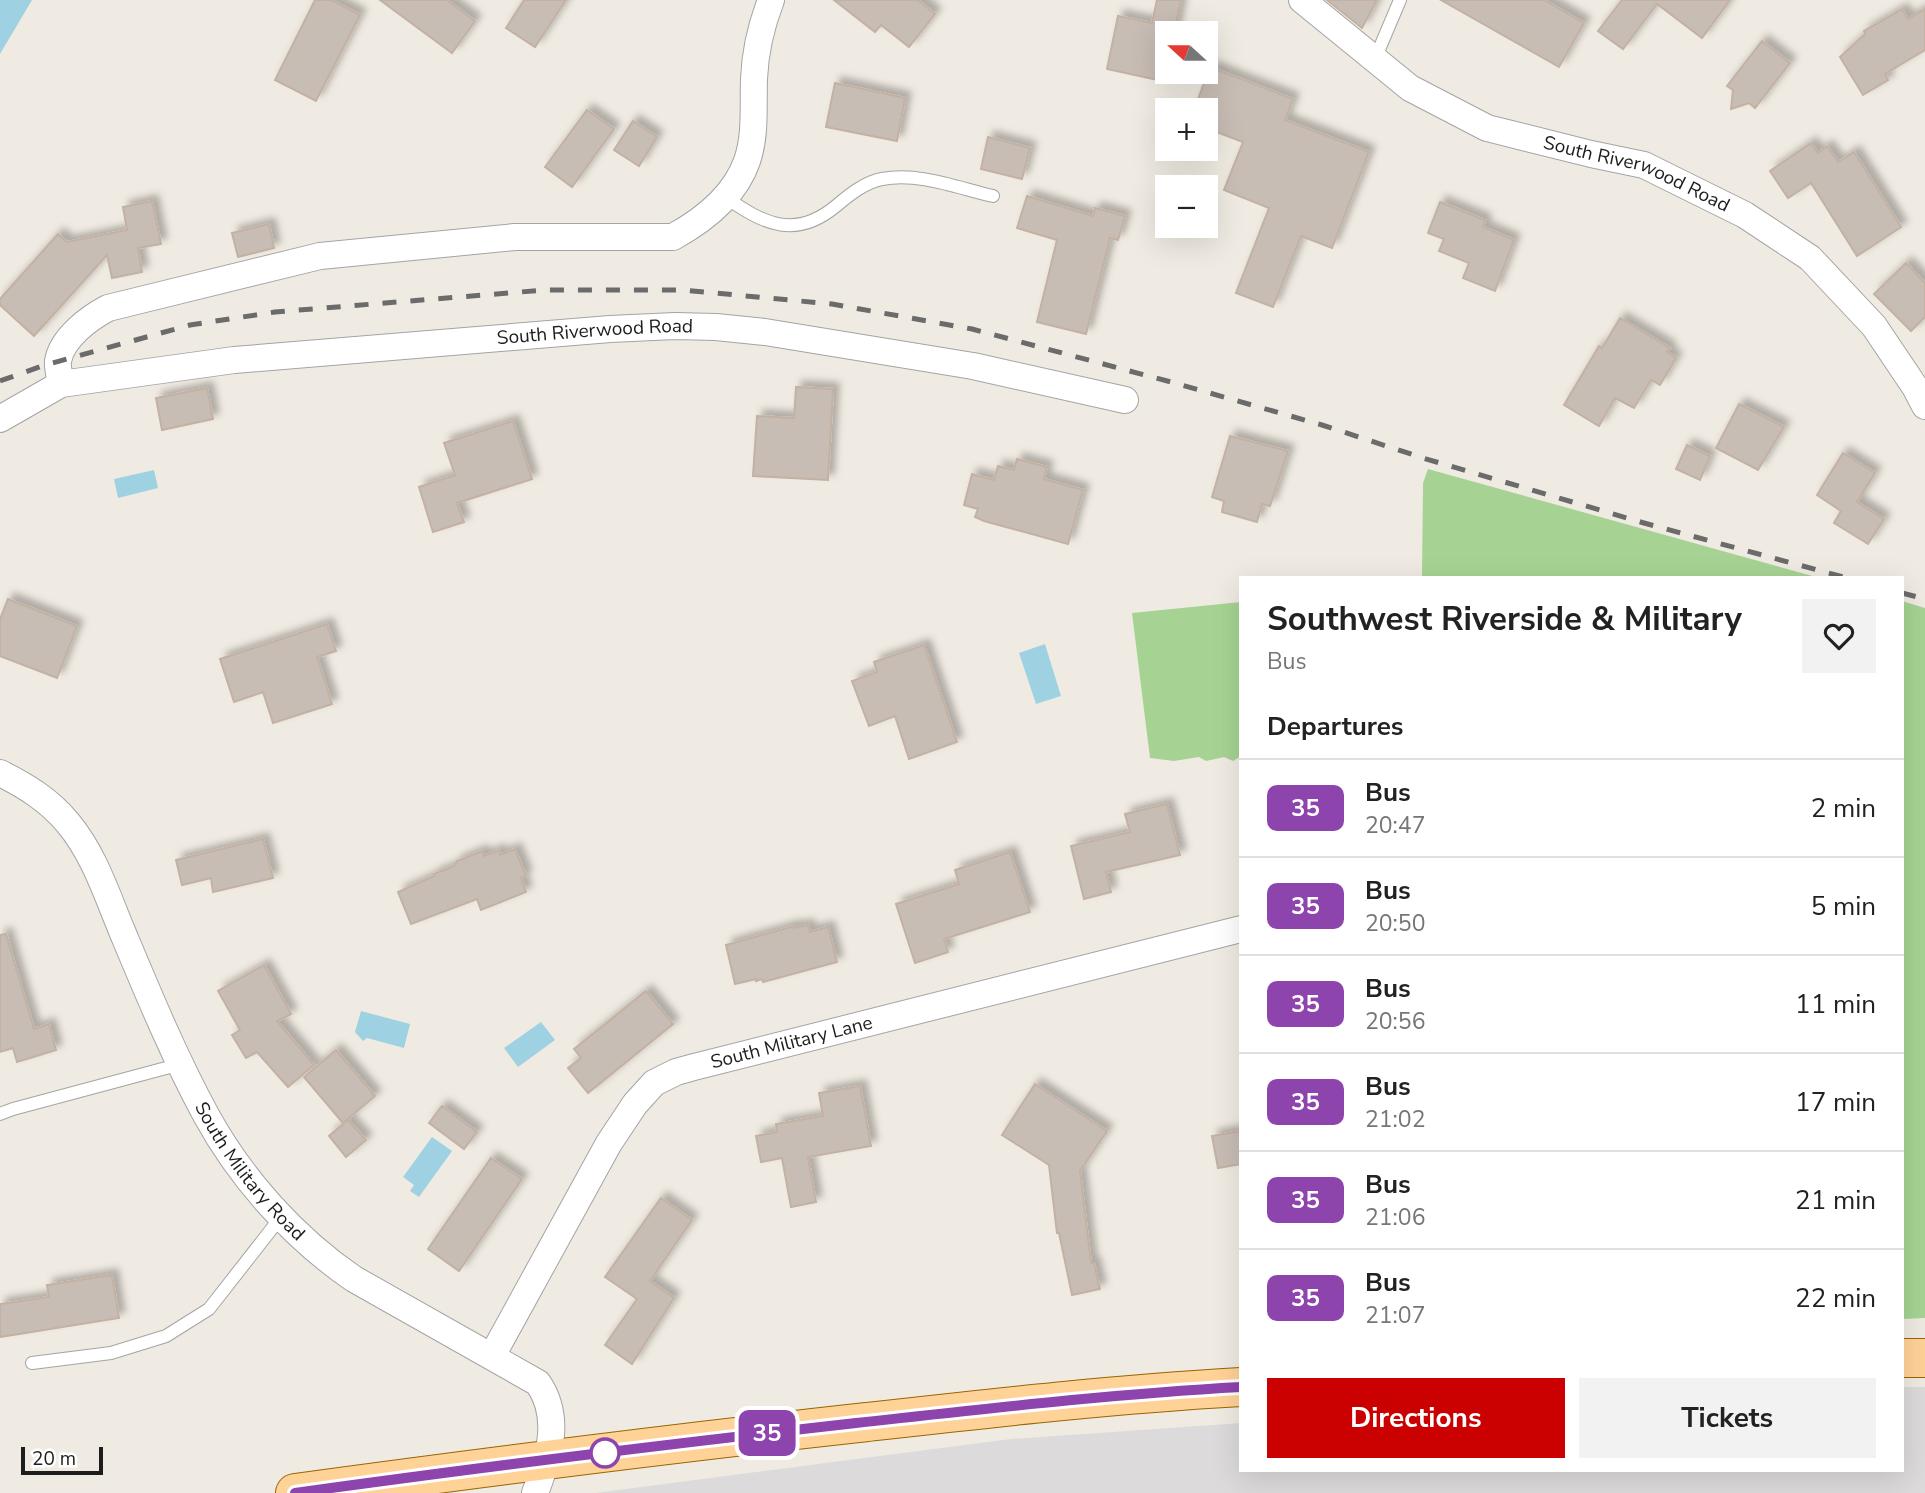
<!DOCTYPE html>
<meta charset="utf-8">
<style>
:root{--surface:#fff;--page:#f2f2f2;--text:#222;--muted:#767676;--line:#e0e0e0;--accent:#cb0000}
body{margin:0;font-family:"Nunito Sans",sans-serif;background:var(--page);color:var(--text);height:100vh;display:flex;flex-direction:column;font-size:26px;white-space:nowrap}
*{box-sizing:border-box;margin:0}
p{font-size:23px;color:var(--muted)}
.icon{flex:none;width:38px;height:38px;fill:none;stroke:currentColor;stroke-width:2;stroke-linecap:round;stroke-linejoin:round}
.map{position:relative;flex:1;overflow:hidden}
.drawer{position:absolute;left:1239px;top:576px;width:665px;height:896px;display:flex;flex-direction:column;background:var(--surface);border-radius:0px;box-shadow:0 7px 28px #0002}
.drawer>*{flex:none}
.badge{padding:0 14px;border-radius:10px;font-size:24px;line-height:46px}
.needle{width:46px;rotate:291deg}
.fabs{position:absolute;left:1155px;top:21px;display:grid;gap:14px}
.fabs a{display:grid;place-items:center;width:63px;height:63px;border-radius:0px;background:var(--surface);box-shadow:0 7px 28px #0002;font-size:35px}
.scale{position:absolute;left:21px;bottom:18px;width:82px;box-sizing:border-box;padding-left:7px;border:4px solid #1d1d1d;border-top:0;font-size:19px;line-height:24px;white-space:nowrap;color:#1d1d1d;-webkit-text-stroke:5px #fff;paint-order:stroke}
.map>.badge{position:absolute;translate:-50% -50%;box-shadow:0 0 0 4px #fff}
h2{padding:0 28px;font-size:26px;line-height:63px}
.round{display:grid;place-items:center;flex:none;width:74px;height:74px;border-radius:0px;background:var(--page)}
.summary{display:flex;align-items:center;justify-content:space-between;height:119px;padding:0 28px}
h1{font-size:33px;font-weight:700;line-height:52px}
.primary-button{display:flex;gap:14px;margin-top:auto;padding:14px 28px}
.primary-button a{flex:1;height:80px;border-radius:0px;background:var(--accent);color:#fff;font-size:28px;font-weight:700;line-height:80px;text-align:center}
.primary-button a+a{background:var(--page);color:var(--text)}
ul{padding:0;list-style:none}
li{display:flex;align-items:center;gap:21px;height:98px;padding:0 28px;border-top:2px solid var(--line)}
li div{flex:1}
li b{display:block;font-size:26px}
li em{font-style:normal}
li .badge{min-width:77px;font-weight:700;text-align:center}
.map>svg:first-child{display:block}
</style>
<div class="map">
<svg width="1925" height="1493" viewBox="0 0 1925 1493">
<defs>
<filter id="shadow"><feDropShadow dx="6" dy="-6" stdDeviation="3.5" flood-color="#0004"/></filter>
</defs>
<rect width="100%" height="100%" fill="#f0ebe2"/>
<!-- residential -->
<polygon fill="#dcdada" points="1902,1387 1925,1387 1925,1493 595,1493 1011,1439 1241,1423 1241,1470 1902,1470"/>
<!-- forest -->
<g fill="#a6d393">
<polygon points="1428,469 1816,577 1422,577 1423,483"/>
<polygon points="1902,601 1925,608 1925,1318 1902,1319"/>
<polygon points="1241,602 1241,756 1233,761 1224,757 1206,761 1199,757 1174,761 1150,758 1132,613"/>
</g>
<!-- water -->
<g fill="#9ed2e2">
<polygon points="0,0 32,0 0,54"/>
<polygon points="154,470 158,488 118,498 114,479"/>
<polygon points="1045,644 1061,696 1036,704 1019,653"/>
<polygon points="361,1011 410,1024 404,1048 367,1038 363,1041 355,1032"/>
<polygon points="541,1022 555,1040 518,1067 504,1048"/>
<polygon points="432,1137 452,1151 419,1197 410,1191 414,1185 403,1177"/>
</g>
<!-- building -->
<g fill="#c8bdb5" stroke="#c3b1a3" stroke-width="2" filter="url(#shadow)">
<polygon points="315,0 331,0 360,15 316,101 275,80"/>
<polygon points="380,0 447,0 475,21 452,53"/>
<polygon points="524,0 566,0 535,47 506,28"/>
<polygon points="834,0 918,0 935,14 909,47 881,25 875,32"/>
<polygon points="1157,0 1181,0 1174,33 1167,33 1167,82 1107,69 1118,16 1152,23"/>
<polygon points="1327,0 1377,0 1362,28"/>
<polygon points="1441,0 1544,0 1584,23 1559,67"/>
<polygon points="1622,0 1730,0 1702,38 1657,4 1623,49 1598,31"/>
<polygon points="1902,9 1908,19 1925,9 1925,50 1885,74 1888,80 1863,95 1840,57 1865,34 1864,31"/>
<polygon points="1762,41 1790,63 1755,108 1749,103 1731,109 1733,90 1727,86"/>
<polygon points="1210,67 1293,99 1285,120 1369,152 1332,248 1301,236 1273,307 1236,293 1269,208 1224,190 1243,142 1206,128 1206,110 1194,110"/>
<polygon points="835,83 905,98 897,141 826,127"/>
<polygon points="587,110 614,129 572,187 545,167"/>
<polygon points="633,121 657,137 639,166 614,150"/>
<polygon points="988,137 1030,148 1022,179 981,169"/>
<polygon points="1811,143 1818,153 1827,146 1838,162 1854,152 1901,227 1857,256 1811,183 1788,198 1770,171"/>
<polygon points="1027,196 1093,216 1095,208 1125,216 1118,240 1110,238 1086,334 1037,322 1057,240 1017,228"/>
<polygon points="152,201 161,244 138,248 142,272 112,278 107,255 34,336 0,305 0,299 58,234 67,242 127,230 123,207"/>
<polygon points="1440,202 1485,220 1483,227 1514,240 1495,291 1463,278 1469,263 1439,251 1444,239 1428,233"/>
<polygon points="269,224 274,248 238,257 232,233"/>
<polygon points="1906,263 1925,283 1925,317 1911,331 1874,294"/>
<polygon points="1620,318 1670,348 1667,352 1676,358 1660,385 1651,380 1634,408 1615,398 1599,426 1564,405 1599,346 1602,348"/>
<polygon points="796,387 833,389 828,480 753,476 757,416 794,418"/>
<polygon points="207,388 213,419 162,430 156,398"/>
<polygon points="1739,404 1784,427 1758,470 1716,448"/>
<polygon points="513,421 532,479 457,503 464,522 433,532 419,487 455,475 444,443"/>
<polygon points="1230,436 1288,451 1270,506 1262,504 1257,522 1222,512 1224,501 1212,497"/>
<polygon points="1687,445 1710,456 1700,480 1676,469"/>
<polygon points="1843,453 1875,473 1857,502 1884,519 1868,544 1834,523 1841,511 1817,495"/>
<polygon points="1017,459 1047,467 1044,479 1083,490 1068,544 984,521 975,517 978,509 964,505 972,474 994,480 998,466 1014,470"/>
<polygon points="8,599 77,626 57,678 0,656 0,619"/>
<polygon points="327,624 336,651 317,657 332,704 273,723 263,692 234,702 220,659"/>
<polygon points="924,645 957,742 909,759 895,716 869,726 852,681 877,672 874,662"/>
<polygon points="1167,804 1180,855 1106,872 1111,892 1084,899 1071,846 1130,832 1125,814"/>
<polygon points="263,839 273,878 213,892 211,878 182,885 176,860"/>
<polygon points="515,849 526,876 521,878 526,892 481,910 477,899 411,924 398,892 434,876 434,874 454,866 457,861 482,851 484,856 499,850 500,855"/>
<polygon points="1010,852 1030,912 944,939 948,952 915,963 896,904 959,884 955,870"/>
<polygon points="808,925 810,932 828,927 837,962 763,982 762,979 756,981 756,979 735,984 726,945 794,926 794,928"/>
<polygon points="6,934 34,1029 49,1024 56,1050 17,1062 13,1048 0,1052 0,935"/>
<polygon points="264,965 291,1014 277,1021 314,1065 288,1087 257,1052 246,1058 232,1035 240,1030 218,991"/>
<polygon points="646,991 673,1024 588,1093 568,1068 581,1058 574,1049"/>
<polygon points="336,1050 375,1096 343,1123 304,1077"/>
<polygon points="1035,1084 1107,1131 1080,1171 1091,1263 1094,1263 1100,1289 1072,1295 1059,1233 1057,1233 1049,1165 1002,1135"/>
<polygon points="860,1086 871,1146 808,1157 816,1202 791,1207 782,1158 761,1162 756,1136 777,1132 776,1124 823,1116 819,1093"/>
<polygon points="442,1106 477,1132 464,1149 429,1123"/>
<polygon points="348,1120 366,1140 346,1157 329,1136"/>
<polygon points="1241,1131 1241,1164 1218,1168 1212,1136"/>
<polygon points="491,1158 522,1179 459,1271 428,1249"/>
<polygon points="661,1198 692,1220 650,1281 674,1298 632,1364 605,1345 637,1299 605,1277"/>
<polygon points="112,1275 119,1318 0,1337 0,1304 49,1297 47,1285"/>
</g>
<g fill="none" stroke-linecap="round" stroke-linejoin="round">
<!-- lane casing -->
<g stroke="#a4a4a4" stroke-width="14">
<g id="lane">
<polyline points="1375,59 1400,0"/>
<path d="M725 197C764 224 795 240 836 206 849 195 865 182 882 179 919 172 958 188 993 196"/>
<polyline points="0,1114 13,1109 181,1064"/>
<polyline points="32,1363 111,1353 166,1336 209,1309 281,1217"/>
</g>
</g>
<!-- street casing -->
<g stroke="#a4a4a4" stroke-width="28">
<g id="street">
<path id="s1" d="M1302 0 1410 88 1487 128 1591 154 1644 165 1745 215 1810 258 1874 326 1915 387 1925 406"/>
<path d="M61 384C60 377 57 367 58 361 62 338 89 318 108 308L320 256 515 237H673C704 220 735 195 747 161 756 135 753 106 754 79 755 52 761 26 771 0"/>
<path id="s2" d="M0 419 61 384 234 360 610 329 675 326 716 327 765 332 973 366 1125 400"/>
<path id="s3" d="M0 773C26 786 49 800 68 823 94 854 107 895 122 931 148 993 174 1056 206 1115 241 1179 294 1238 354 1279L538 1383C562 1418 549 1457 535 1493"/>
<path id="s4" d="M492 1356 609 1143 635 1104 654 1083 676 1072 694 1067 1241 929"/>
</g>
</g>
<!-- primary casing -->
<g stroke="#976500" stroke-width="40">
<g id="primary">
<polyline points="1902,1358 1925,1358"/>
<path d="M295 1493C486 1467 676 1443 867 1422 992 1408 1116 1394 1241 1387"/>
</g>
</g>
<!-- lane -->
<use href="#lane" stroke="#fff" stroke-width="12"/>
<!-- street -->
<use href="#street" stroke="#fff" stroke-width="26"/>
<!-- primary -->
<use href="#primary" stroke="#ffd298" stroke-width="38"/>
<!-- rail -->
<g stroke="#6b6b6b" stroke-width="5" stroke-dasharray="14 14" stroke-linecap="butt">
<polyline points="0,381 45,365 190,325 275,312 545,290 683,290 832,304 972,329 1171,382 1322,425 1423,458 1644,523 1847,578"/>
<polyline points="1902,593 1925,599"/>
</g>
</g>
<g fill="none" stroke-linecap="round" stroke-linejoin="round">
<!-- line casing -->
<g stroke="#fff" stroke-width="16">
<path id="line" d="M295 1493C482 1467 669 1444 856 1423 984 1409 1112 1394 1241 1387"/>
</g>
<!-- line -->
<use href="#line" stroke="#8e44ad" stroke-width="10"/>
</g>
<!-- markers -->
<circle fill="#fff" stroke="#8e44ad" stroke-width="3.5" cx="605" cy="1453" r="14"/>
<g text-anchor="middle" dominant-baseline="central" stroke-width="5" stroke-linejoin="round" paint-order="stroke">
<!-- street labels -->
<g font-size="19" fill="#1d1d1d" stroke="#fff">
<text stroke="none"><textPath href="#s1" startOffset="383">South Riverwood Road</textPath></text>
<text stroke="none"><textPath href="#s2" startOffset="607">South Riverwood Road</textPath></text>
<text stroke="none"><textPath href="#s4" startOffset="462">South Military Lane</textPath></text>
<text stroke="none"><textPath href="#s3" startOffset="480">South Military Road</textPath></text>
</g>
</g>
</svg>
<div class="fabs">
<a><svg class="needle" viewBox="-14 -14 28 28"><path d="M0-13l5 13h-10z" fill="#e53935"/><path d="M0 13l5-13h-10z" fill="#767676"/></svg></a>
<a>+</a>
<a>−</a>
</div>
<div class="scale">20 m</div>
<b class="badge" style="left:767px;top:1433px;background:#8e44ad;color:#fff">35</b>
<section class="drawer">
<div class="summary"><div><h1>Southwest Riverside &amp; Military</h1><p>Bus</p></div><a class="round"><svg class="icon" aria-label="heart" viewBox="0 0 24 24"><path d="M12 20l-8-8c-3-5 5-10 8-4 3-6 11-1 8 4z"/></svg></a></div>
<h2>Departures</h2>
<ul>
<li><span class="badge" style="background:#8e44ad;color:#fff">35</span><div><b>Bus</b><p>20:47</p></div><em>2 min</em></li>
<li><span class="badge" style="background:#8e44ad;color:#fff">35</span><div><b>Bus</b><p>20:50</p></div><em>5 min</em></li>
<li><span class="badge" style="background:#8e44ad;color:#fff">35</span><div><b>Bus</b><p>20:56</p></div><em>11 min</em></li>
<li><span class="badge" style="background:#8e44ad;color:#fff">35</span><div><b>Bus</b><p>21:02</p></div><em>17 min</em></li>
<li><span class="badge" style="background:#8e44ad;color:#fff">35</span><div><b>Bus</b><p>21:06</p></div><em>21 min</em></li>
<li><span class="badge" style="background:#8e44ad;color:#fff">35</span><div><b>Bus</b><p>21:07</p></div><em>22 min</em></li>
</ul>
<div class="primary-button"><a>Directions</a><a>Tickets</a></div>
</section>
</div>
